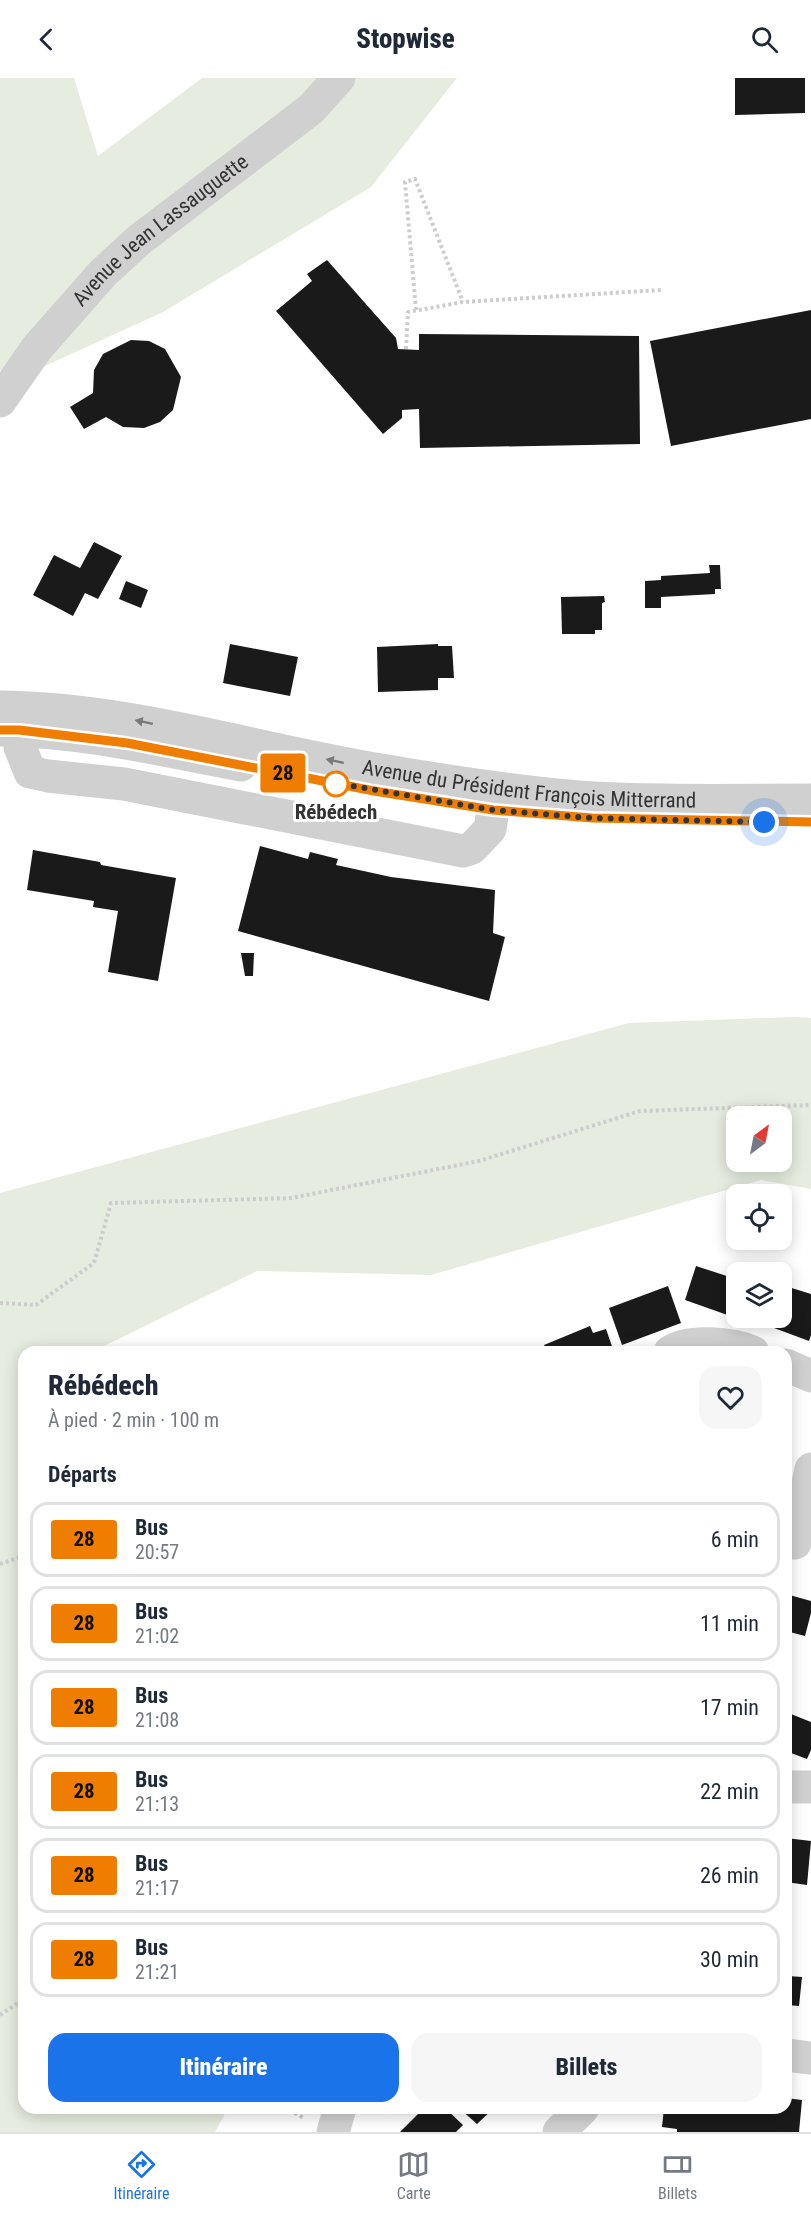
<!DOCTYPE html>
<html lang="fr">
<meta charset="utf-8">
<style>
:root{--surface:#fff;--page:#f6f6f7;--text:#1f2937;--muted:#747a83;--line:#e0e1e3;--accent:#1a73e8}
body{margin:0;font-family:"Roboto Condensed",sans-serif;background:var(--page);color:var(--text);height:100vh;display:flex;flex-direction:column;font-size:22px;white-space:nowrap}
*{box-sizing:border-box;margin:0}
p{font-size:20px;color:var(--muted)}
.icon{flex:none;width:33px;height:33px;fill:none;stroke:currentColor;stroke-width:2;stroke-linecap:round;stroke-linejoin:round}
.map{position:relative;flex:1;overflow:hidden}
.side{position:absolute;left:18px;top:1268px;width:774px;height:768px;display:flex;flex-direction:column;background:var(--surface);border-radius:18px;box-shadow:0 3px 15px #0003}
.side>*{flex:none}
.badge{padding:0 12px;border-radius:4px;font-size:21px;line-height:39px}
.needle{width:39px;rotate:32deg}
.fabs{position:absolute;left:726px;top:1028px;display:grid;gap:12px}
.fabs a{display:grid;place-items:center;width:66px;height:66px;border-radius:12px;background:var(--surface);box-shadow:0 3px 15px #0003;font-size:30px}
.you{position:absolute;width:30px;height:30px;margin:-15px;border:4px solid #fff;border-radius:50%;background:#1a73e8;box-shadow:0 0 0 9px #1a73e833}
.map>.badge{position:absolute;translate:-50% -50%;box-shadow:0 0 0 3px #fff}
h2{padding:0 30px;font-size:22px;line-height:54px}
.round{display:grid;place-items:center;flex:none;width:63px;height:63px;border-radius:18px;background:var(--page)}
.headline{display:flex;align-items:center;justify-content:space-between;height:102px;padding:0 30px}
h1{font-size:28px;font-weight:800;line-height:45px}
.primary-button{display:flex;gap:12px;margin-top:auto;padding:12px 30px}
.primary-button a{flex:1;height:69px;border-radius:18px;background:var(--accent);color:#fff;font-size:24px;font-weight:800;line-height:69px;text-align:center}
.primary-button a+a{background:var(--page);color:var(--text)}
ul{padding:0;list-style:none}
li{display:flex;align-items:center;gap:18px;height:75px;margin:0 12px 9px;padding:0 18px;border:3px solid var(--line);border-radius:18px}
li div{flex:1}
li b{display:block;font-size:22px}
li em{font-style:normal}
li .badge{min-width:66px;font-weight:700;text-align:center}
header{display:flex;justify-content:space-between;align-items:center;height:78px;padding:0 30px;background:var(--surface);font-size:27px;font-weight:800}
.tabs{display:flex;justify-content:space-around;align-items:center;height:84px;border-top:2px solid var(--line);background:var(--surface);font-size:16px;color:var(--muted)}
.tabs a{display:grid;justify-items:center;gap:3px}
.tabs .current{color:var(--accent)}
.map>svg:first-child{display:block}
</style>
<header><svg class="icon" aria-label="back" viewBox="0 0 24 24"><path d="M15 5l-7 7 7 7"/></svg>Stopwise<svg class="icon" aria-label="search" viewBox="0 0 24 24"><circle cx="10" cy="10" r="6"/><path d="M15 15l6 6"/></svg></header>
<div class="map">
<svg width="811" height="2054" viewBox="0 0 811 2054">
<rect width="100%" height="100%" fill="#fff"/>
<!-- green -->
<g fill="#e6ecdf" fill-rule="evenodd">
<polygon points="0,0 74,0 98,78 202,0 457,0 371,109 163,234 10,304 0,292"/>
<path d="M794 939 811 940V1111L761 1102 431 1197 257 1193 94 1273 24 1274V2030H228L215 2054H0V1115L629 945ZM736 1038H782V1083H736Z"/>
</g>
<!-- building -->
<g fill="#1a1a1a">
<polygon points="735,0 805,0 805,35 735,37"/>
<polygon points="327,182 396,260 398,271 419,272 419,256 639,258 640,366 420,370 419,331 402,332 402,340 383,356 276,233 312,203 307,196"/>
<polygon points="811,232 811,341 671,368 650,263"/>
<polygon points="131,262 149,263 165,271 181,299 173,332 160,344 144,350 123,349 106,339 84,351 70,329 93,315 94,292 103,276"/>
<polygon points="94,464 122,478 98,521 85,515 73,538 33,517 54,477 80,490"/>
<polygon points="709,487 720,487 721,511 715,511 715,516 661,519 661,530 645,530 645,503 661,502 661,498 710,495"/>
<polygon points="126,503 148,512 141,530 119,521"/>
<polygon points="604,518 605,524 602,525 602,552 595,552 595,556 562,556 561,519"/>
<polygon points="230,566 298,579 290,618 223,605"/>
<polygon points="438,566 438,568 452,568 454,600 438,600 438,612 378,614 377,569"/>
<polygon points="260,768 308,781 310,774 338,781 336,787 391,799 495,812 493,855 505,859 489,923 238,853"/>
<polygon points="33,772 100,784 101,787 176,800 158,903 108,894 118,833 93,829 94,823 27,812"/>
<polygon points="241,875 254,875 253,898 245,898"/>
<polygon points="696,1188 736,1201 736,1240 685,1222"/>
<polygon points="782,1207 811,1216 811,1257 809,1263 766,1247 769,1239 782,1239"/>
<polygon points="668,1208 681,1245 622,1267 609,1230"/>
<polygon points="590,1248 593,1255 606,1251 614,1274 547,1274 544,1267"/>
<polygon points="786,1344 792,1345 787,1372 786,1372"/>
<polygon points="786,1516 811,1523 811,1535 805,1558 786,1553"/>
<polygon points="786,1634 811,1644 811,1672 807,1681 791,1675 786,1686"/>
<polygon points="786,1760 811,1763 807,1807 786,1804"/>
<polygon points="786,1886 790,1886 788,1898 802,1899 799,1928 786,1927"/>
<polygon points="786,2020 802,2022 799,2054 677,2054 677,2051 662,2049 664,2030 786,2030"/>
<polygon points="424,2030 445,2030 463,2047 456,2054 400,2054"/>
<polygon points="459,2030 494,2030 477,2046"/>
</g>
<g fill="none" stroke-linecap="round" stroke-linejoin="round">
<!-- path -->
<g stroke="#cdcdcd" stroke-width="4" stroke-dasharray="3 3" stroke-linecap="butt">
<polyline points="416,232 405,104 415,101 463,224"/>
<polyline points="406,271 408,234 463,224 661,212"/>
<polyline points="0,1225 36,1227 94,1185 111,1125 291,1120 479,1083 640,1033 811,1027"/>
<polyline points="0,1486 24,1478"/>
<polyline points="0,1937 24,1921"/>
<polyline points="292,2030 293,2034 304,2040"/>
</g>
<!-- minor -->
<g stroke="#d0d0d0" stroke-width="33">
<path id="s1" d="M0 323 37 270 103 195 139 162 311 31 339 0"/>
<path id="s2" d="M0 629C129 630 254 671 381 692 451 704 521 715 593 720 665 724 738 722 811 722"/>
<polyline points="19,631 20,669 30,694 48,698 124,706 463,773 472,770 490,751 493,732"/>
<path d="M0 652C81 653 162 672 241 687"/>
<path d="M670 1274C688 1261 733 1265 753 1274"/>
<polyline points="786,1287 811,1298"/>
<polyline points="795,1465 811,1391"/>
<polyline points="786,1709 811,1709"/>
<polyline points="786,1977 811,1980"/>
<polyline points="333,2054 340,2030"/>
<polyline points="559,2054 583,2030"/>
</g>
</g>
<!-- one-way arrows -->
<defs><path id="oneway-solid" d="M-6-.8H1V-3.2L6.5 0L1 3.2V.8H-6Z" transform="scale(1.5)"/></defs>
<g fill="#7a7a7a">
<use href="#oneway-solid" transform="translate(144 644) rotate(-168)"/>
<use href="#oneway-solid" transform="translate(335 683) rotate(-168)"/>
</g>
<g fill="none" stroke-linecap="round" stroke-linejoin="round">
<!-- line casing -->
<g stroke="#fff" stroke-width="14">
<polyline id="line" points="0,652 19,652 127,665 374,713 493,732 592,740 811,744"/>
</g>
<!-- line -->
<use href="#line" stroke="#ee7d00" stroke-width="9"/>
<!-- walk -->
<polyline stroke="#333" stroke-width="6" stroke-dasharray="0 10.8" points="336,706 329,704 493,732 592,740 764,744"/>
</g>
<!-- markers -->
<circle fill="#fff" stroke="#ee7d00" stroke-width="3" cx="336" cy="706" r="12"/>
<g text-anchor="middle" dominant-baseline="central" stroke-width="6" stroke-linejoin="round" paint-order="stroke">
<!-- street labels -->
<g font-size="21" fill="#333" stroke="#fff">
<text stroke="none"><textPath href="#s1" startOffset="236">Avenue Jean Lassauguette</textPath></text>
<text stroke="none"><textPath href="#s2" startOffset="536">Avenue du Président François Mitterrand</textPath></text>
</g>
<!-- stop labels -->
<g font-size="21" font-weight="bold" fill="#333" stroke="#fff">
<text x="336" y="734">Rébédech</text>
</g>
</g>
</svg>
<div class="fabs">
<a><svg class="needle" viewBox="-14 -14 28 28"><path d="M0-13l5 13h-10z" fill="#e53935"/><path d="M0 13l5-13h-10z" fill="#747a83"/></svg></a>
<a><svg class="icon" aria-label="locate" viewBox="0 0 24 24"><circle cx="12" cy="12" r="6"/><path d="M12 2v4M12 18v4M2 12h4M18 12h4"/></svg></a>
<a><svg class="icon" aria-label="layers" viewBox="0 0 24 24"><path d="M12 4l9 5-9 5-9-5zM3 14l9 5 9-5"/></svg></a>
</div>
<div class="you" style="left:764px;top:744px"></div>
<b class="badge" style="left:283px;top:695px;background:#ee7d00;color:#111">28</b>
<section class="side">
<div class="headline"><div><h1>Rébédech</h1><p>À pied · 2 min · 100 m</p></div><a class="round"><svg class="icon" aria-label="heart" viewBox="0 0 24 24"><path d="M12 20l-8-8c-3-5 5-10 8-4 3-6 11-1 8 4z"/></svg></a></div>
<h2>Départs</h2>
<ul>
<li><span class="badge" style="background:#ee7d00;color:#111">28</span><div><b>Bus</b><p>20:57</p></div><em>6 min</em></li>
<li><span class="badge" style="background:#ee7d00;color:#111">28</span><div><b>Bus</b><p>21:02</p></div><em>11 min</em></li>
<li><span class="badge" style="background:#ee7d00;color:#111">28</span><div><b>Bus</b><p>21:08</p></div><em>17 min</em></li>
<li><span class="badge" style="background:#ee7d00;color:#111">28</span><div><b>Bus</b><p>21:13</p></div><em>22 min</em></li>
<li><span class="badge" style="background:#ee7d00;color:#111">28</span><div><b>Bus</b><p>21:17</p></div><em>26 min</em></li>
<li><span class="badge" style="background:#ee7d00;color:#111">28</span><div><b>Bus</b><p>21:21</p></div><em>30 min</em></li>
</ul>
<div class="primary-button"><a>Itinéraire</a><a>Billets</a></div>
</section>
</div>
<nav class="tabs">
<a class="current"><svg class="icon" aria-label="directions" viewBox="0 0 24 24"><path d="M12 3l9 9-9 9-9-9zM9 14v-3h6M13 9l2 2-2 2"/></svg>Itinéraire</a>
<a><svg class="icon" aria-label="map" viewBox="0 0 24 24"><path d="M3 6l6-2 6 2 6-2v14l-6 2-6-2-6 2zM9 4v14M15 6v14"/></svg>Carte</a>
<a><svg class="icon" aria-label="tickets" viewBox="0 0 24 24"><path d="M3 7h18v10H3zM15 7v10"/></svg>Billets</a>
</nav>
